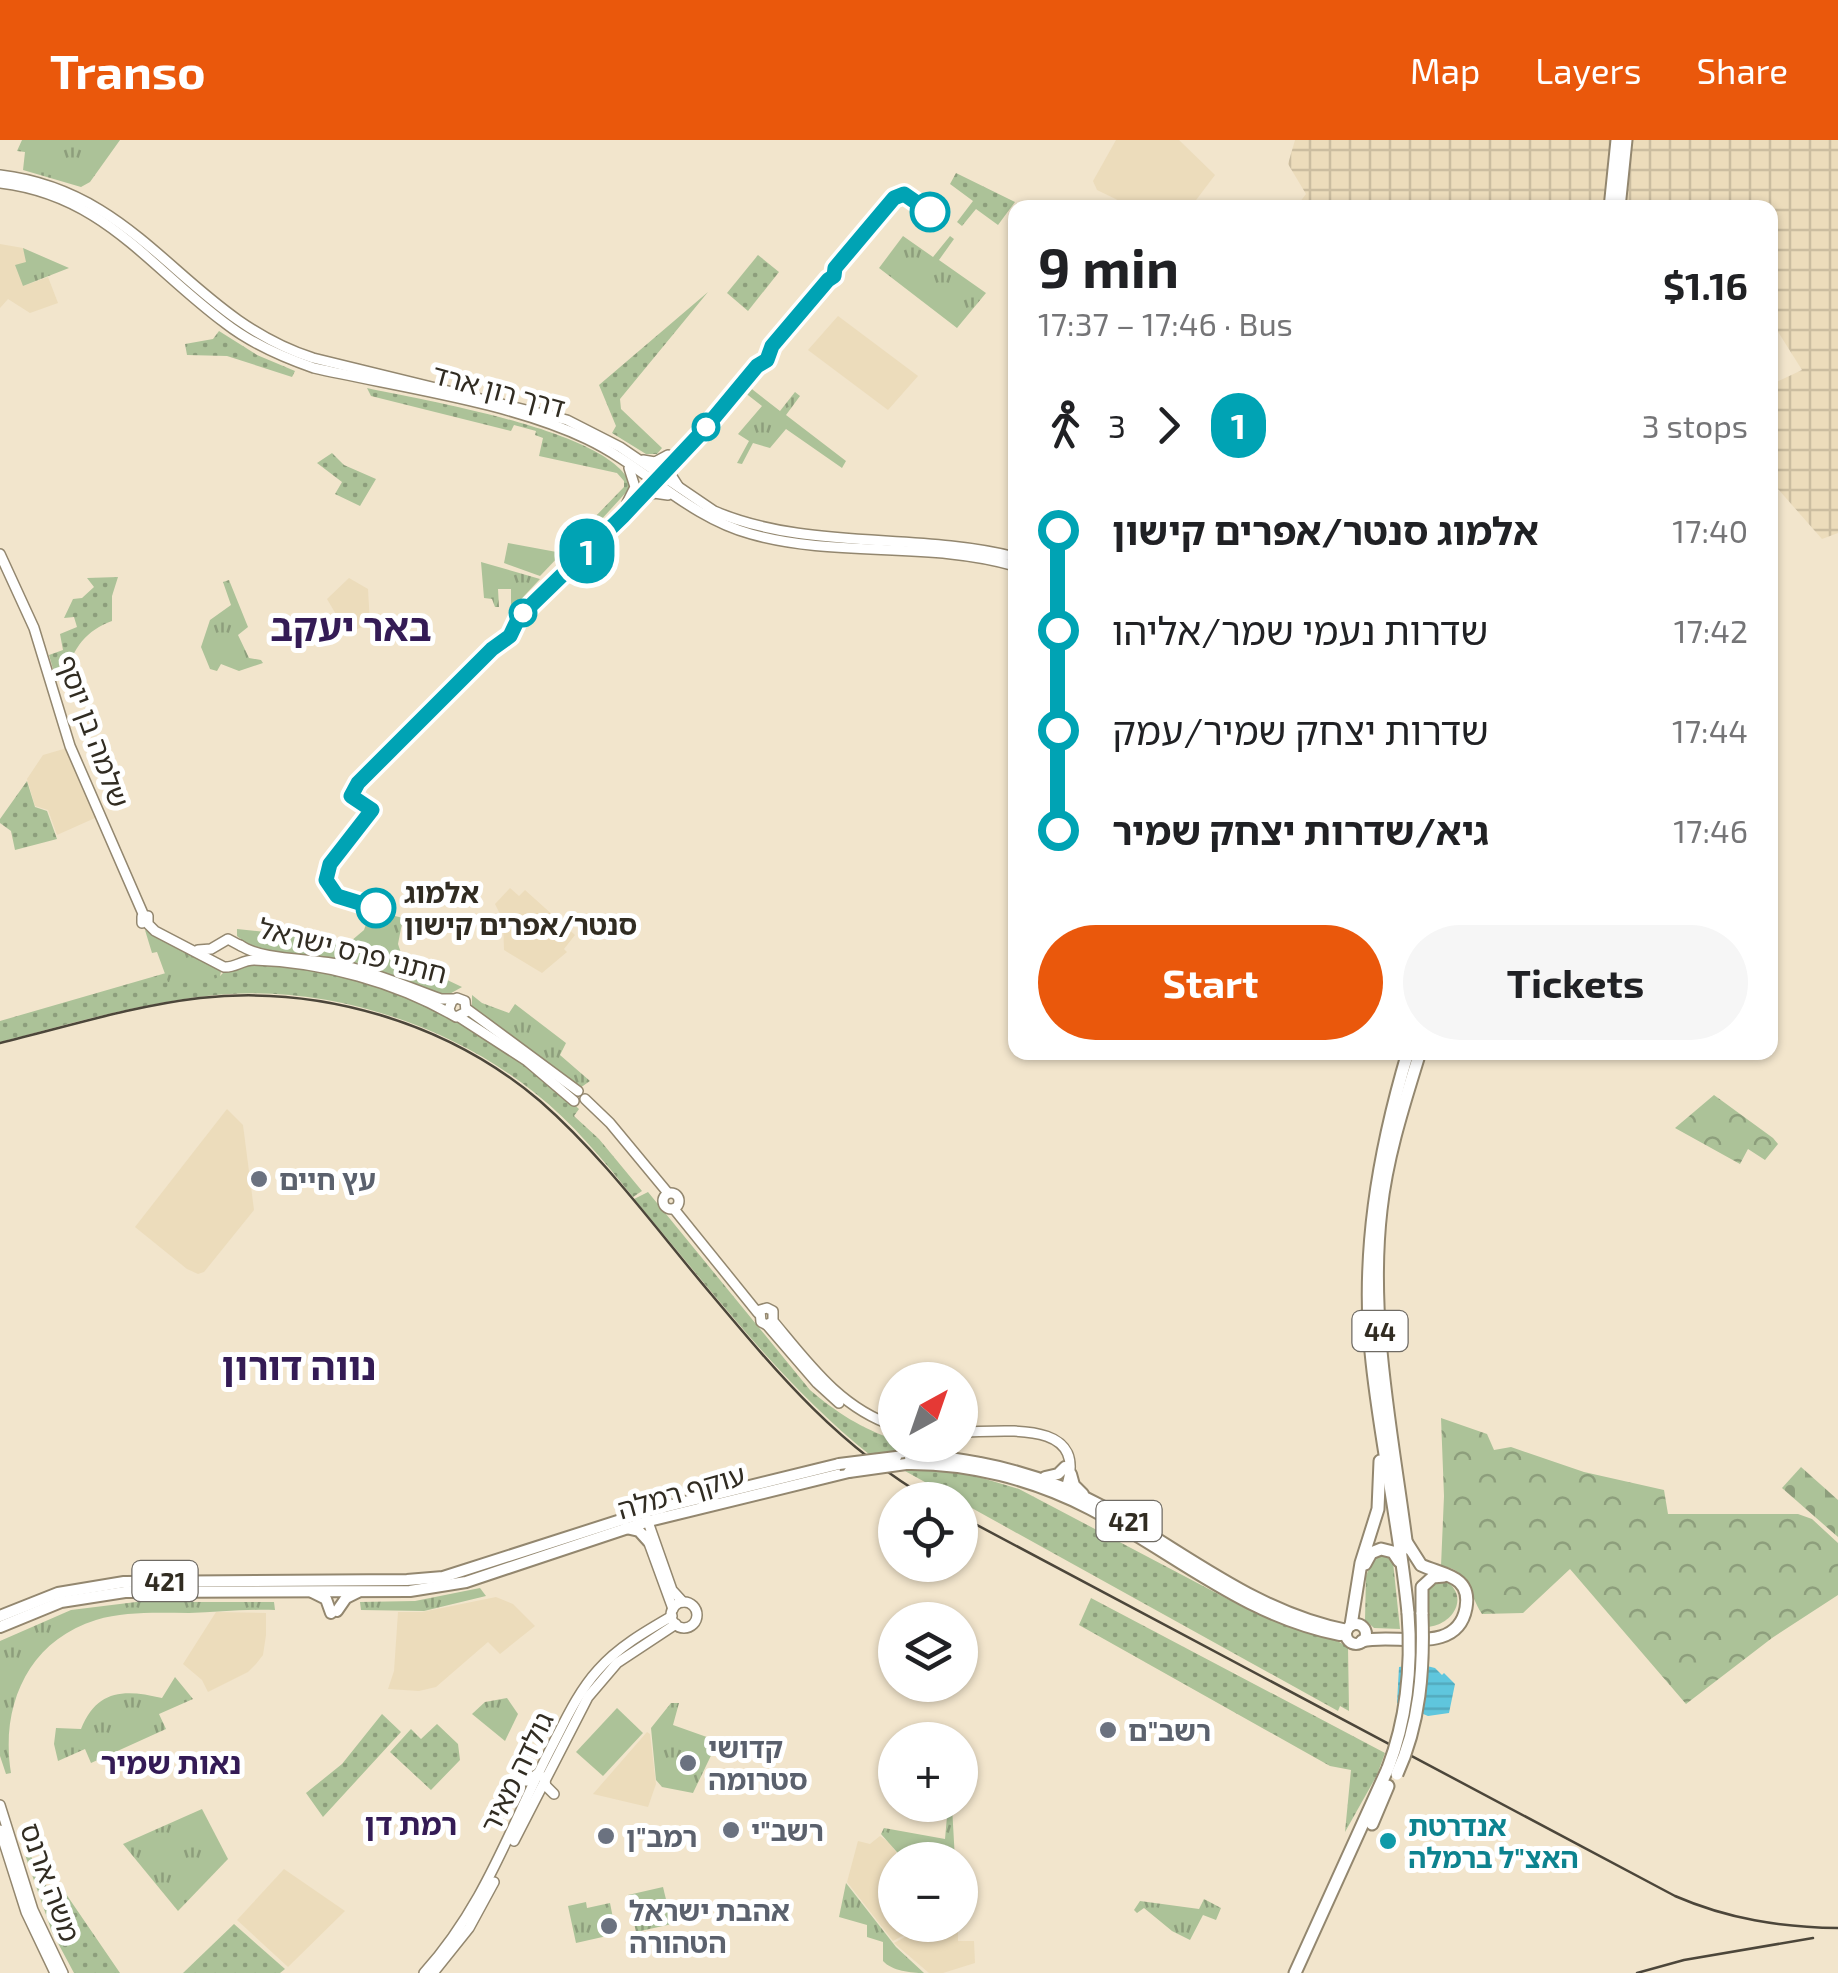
<!DOCTYPE html>
<meta charset="utf-8">
<style>
:root{--surface:#fff;--page:#f6f6f6;--text:#202124;--muted:#757577;--accent:#ea580c}
body{margin:0;font-family:"Exo 2","Noto Sans Hebrew",sans-serif;background:var(--page);color:var(--text);height:100vh;display:flex;flex-direction:column;font-size:38px;white-space:nowrap}
*{box-sizing:border-box;margin:0}
p{font-size:32px;color:var(--muted)}
.icon{flex:none;width:55px;height:55px;fill:none;stroke:currentColor;stroke-width:2;stroke-linecap:round;stroke-linejoin:round}
.map{position:relative;flex:1;overflow:hidden}
.sheet{position:absolute;left:1008px;top:60px;width:770px;height:860px;display:flex;flex-direction:column;background:var(--surface);border-radius:20px;box-shadow:0 2px 8px #0004}
.sheet>*{flex:none}
.badge{padding:0 20px;border-radius:32px;font-size:35px;line-height:65px}
.needle{width:65px;rotate:40deg}
.fabs{position:absolute;left:878px;top:1222px;display:grid;gap:20px}
.fabs a{display:grid;place-items:center;width:100px;height:100px;border-radius:50%;background:var(--surface);box-shadow:0 2px 8px #0004;font-size:50px}
.map>.badge{position:absolute;translate:-50% -50%;box-shadow:0 0 0 5px #fff}
.legs{display:flex;align-items:center;gap:15px;height:110px;padding:0 30px;font-size:32px}
.legs p{margin-inline-start:auto}
.overview{display:flex;align-items:center;justify-content:space-between;height:170px;padding:0 30px}
h1{font-size:55px;font-weight:700;line-height:75px}
.cta{display:flex;gap:20px;margin-top:auto;padding:20px 30px}
.cta a{flex:1;height:115px;border-radius:60px;background:var(--accent);color:#fff;font-size:40px;font-weight:700;line-height:115px;text-align:center}
.cta a+a{background:var(--page);color:var(--text)}
ul{padding:0 30px;list-style:none}
li{display:flex;align-items:center;gap:35px;height:100px;font-size:38px}
li i{display:grid;place-items:center;width:15px;height:100%;margin:0 12px;background:currentColor}
li i::after{content:'';width:25px;height:25px;margin:-12px;border:8px solid;border-radius:50%;background:var(--surface)}
li p{margin-inline-start:auto}
li:first-child i{background:linear-gradient(#0000 50%,currentColor 0)}
li:last-child i{background:linear-gradient(currentColor 50%,#0000 0)}
header{display:flex;align-items:center;gap:60px;box-sizing:border-box;height:140px;padding:0 50px;background:var(--accent);color:#fff}
header strong{font-size:48px}
nav{display:flex;gap:55px;margin-inline-start:auto;font-size:35px}
.map>svg:first-child{display:block}
</style>
<header>
<strong>Transo</strong>
<nav><a>Map</a><a>Layers</a><a>Share</a></nav>
</header>
<div class="map">
<svg width="1838" height="1833" viewBox="0 0 1838 1833">
<defs>
<pattern id="industrial-grid" width="8" height="8" patternUnits="userSpaceOnUse" patternTransform="scale(2.5)"><rect width="8" height="8" fill="#ecdcbb"/><path d="M0 4h8M4 0v8" fill="none" stroke="#cbbda0"/></pattern>
<pattern id="grass-dots" width="8" height="8" patternUnits="userSpaceOnUse" patternTransform="scale(2.5)"><rect width="8" height="8" fill="#acc298"/><path d="M2 2h.1M6 6h.1" fill="none" stroke="#8d9e7c" stroke-width="1.8" stroke-linecap="round"/></pattern>
<pattern id="forest-crowns" width="20" height="18" patternUnits="userSpaceOnUse" patternTransform="scale(2.5)"><rect width="20" height="18" fill="#acc298"/><path d="M2 6a3 3 0 1 1 6 0M12 15a3 3 0 1 1 6 0" fill="none" stroke="#8d9e7c"/></pattern>
<pattern id="cemetery-stones" width="16" height="16" patternUnits="userSpaceOnUse" patternTransform="scale(2.5)"><rect width="16" height="16" fill="#acc298"/><path d="M2 7V4a2 2 0 0 1 4 0v3zM10 15v-3a2 2 0 0 1 4 0v3z" fill="#8d9e7c"/></pattern>
<pattern id="park-tufts" width="24" height="20" patternUnits="userSpaceOnUse" patternTransform="scale(2.5)"><rect width="24" height="20" fill="#acc298"/><path d="M3 7l-1-3M5 7V3M7 7l1-3M15 17l-1-3M17 17v-4M19 17l1-3" fill="none" stroke="#8d9e7c"/></pattern>
<pattern id="water-rules" width="6" height="5" patternUnits="userSpaceOnUse" patternTransform="scale(2.5)"><rect width="6" height="5" fill="#5fc6dd"/><path d="M0 2.5h6" fill="none" stroke="#53aabd"/></pattern>
</defs>
<rect width="100%" height="100%" fill="#f2e5cc"/>
<!-- industrial -->
<polygon fill="url(#industrial-grid)" points="1295,0 1838,0 1838,393 1822,399 1770,340 1770,245 1802,230 1770,179 1770,68 1296,67 1306,54 1288,24"/>
<!-- built -->
<g fill="#ecdcbb">
<polygon points="1116,0 1179,0 1215,35 1190,68 1132,67 1097,50 1093,41"/>
<polygon points="0,104 23,108 27,122 23,146 48,137 58,163 30,173 8,159 0,168"/>
<polygon points="838,176 918,236 888,270 808,210"/>
<polygon points="349,438 368,449 370,484 347,493 327,459"/>
<polygon points="67,608 95,678 57,695 48,670 35,666 27,639 43,615"/>
<polygon points="510,748 519,756 525,750 575,795 564,809 567,812 542,833 504,810 503,780 495,764"/>
<polygon points="227,969 243,985 254,1070 204,1132 198,1134 187,1129 135,1087"/>
<polygon points="496,1457 513,1464 535,1486 500,1514 488,1502 436,1547 419,1551 388,1549 394,1531 398,1472 422,1472"/>
<polygon points="216,1472 266,1473 266,1495 263,1515 256,1524 248,1532 208,1552 202,1540 183,1524"/>
<polygon points="647,1592 650,1594 656,1644 648,1667 593,1654"/>
<polygon points="880,1696 890,1703 901,1720 895,1720 895,1785 923,1785 893,1801 847,1742 858,1701 870,1704"/>
<polygon points="284,1729 345,1771 288,1827 237,1780"/>
<polygon points="927,1785 958,1785 958,1801 974,1801 975,1823 943,1833 929,1833 894,1803"/>
</g>
<!-- grass -->
<g fill="url(#grass-dots)">
<polygon points="956,33 1015,62 998,85 976,69 962,86 957,82 973,61 950,44"/>
<polygon points="758,115 779,132 748,171 727,153"/>
<polygon points="708,152 620,259 621,269 662,308 657,314 646,314 612,293 616,286 599,245"/>
<polygon points="219,191 257,215 295,231 292,237 227,216 187,215 185,204 213,199"/>
<path d="M367 248C420 260 618 291 631 347L600 381 592 380 624 347V341L617 333 539 316 543 298 535 295 536 291 514 285 511 291 371 256Z"/>
<polygon points="332,313 344,325 376,339 360,366 335,354 342,342 317,323"/>
<path d="M118 437 112 456V481C87 490 72 508 67 535L55 536 49 515 63 510 60 494 77 487 74 477 64 478 73 459 82 458 94 447 87 438Z"/>
<polygon points="27,641 35,667 47,671 57,699 15,710 11,691 0,683 0,679"/>
<path d="M250 825C271 827 292 827 312 831 413 848 504 902 579 969L574 976 599 999 642 1051 633 1057C603 1020 573 983 535 953 447 882 319 842 207 856 137 864 69 884 0 902V881L166 833 220 836 224 832Z"/>
<path d="M648 1052 810 1250C837 1273 861 1288 895 1300V1305H945V1310L921 1309 870 1315C780 1243 709 1147 634 1059Z"/>
<path d="M939 1330 972 1335 1019 1349 1241 1466C1276 1481 1319 1489 1348 1507L1349 1571 1340 1566 1338 1571 905 1331Z"/>
<polygon points="1385,1414 1393,1422 1400,1489 1374,1488 1365,1480 1366,1436 1373,1418"/>
<path d="M1443 1439C1471 1455 1454 1485 1427 1487L1425 1446Z"/>
<polygon points="1091,1458 1385,1613 1377,1635 1345,1692 1351,1630 1330,1626 1079,1485"/>
<polygon points="382,1574 401,1592 323,1677 306,1653 342,1624"/>
<polygon points="437,1584 458,1604 460,1620 431,1650 390,1612 411,1589 421,1599"/>
<polygon points="26,1707 49,1751 66,1754 120,1833 74,1833 52,1792 23,1709"/>
<polygon points="234,1784 285,1829 280,1833 183,1833"/>
</g>
<!-- forest -->
<g fill="url(#forest-crowns)">
<polygon points="1714,955 1773,998 1778,1004 1765,1020 1748,1009 1740,1024 1675,988"/>
<path d="M1441 1278 1487 1294 1494 1310 1511 1307 1584 1332 1664 1350 1668 1374H1798L1812 1379 1838 1403V1455L1772 1498 1686 1564 1570 1429 1523 1473 1482 1474C1468 1453 1471 1430 1441 1426L1444 1356Z"/>
</g>
<!-- cemetery -->
<polygon fill="url(#cemetery-stones)" points="1801,1327 1838,1360 1838,1397 1782,1348"/>
<!-- park -->
<g fill="url(#park-tufts)">
<polygon points="22,0 120,0 90,42 81,47 23,30 25,12 17,11"/>
<polygon points="903,96 933,117 950,96 954,99 939,120 986,153 957,188 879,128"/>
<polygon points="23,108 69,128 23,146 15,125 26,122"/>
<polygon points="748,246 780,271 795,252 800,256 786,275 846,321 842,328 786,289 770,308 753,303 742,324 737,323 749,301 738,294 762,266 744,252"/>
<polygon points="481,422 540,439 511,470 511,449 498,449 499,467 495,467 492,459 484,458"/>
<polygon points="229,440 248,487 238,495 249,518 261,520 263,523 239,531 221,524 217,531 210,529 201,507 210,480 231,465 223,442"/>
<polygon points="371,770 403,778 398,804 403,819 462,847 446,856 351,824 253,809 237,796 237,789 351,801 364,790"/>
<polygon points="145,790 208,819 221,832 220,836 208,842 168,842 157,812 152,813"/>
<polygon points="472,855 482,863 509,873 515,864 566,903 560,915 590,941 580,948 472,869"/>
<polygon points="480,1448 486,1456 424,1471 361,1470 360,1462 415,1461"/>
<path d="M136 1462H274L275 1470C246 1469 217 1472 189 1473 158 1473 126 1471 96 1480 28 1501 0 1566 11 1633L6 1634 0 1616V1501L71 1470Z"/>
<path d="M175 1537 193 1559 159 1574 166 1589 91 1623 85 1609 58 1621 54 1604 56 1588 81 1589C97 1549 125 1549 162 1558Z"/>
<polygon points="507,1558 518,1574 505,1601 472,1574 485,1562"/>
<polygon points="671,1563 679,1563 673,1585 718,1601 693,1653 662,1647 656,1640 651,1588"/>
<polygon points="948,1665 952,1666 955,1720 904,1720 881,1694 884,1688 945,1699"/>
<polygon points="202,1669 228,1719 178,1771 123,1704"/>
<path d="M846 1743 896 1807 924 1833C911 1833 892 1831 883 1821V1802L867 1797V1785L839 1777Z"/>
<polygon points="663,1747 672,1784 636,1792 628,1755"/>
<polygon points="1204,1759 1221,1768 1216,1780 1203,1775 1190,1800 1172,1791 1144,1768 1137,1773 1134,1770 1140,1761 1199,1769"/>
<polygon points="586,1762 587,1768 610,1763 613,1778 603,1780 607,1796 576,1803 568,1766"/>
</g>
<!-- pitch -->
<g fill="#acc298">
<polygon points="508,403 562,413 540,436 504,423"/>
<polygon points="617,1568 643,1593 603,1636 576,1612"/>
</g>
<!-- water -->
<polygon fill="url(#water-rules)" points="1419,1524 1435,1528 1442,1535 1444,1533 1455,1544 1449,1573 1428,1576 1397,1563 1399,1527"/>
<g fill="none" stroke-linecap="round" stroke-linejoin="round">
<!-- secondary casing -->
<g stroke="#93876f" stroke-width="12">
<g id="secondary">
<path d="M0 35C144 52 185 177 313 218L567 280 620 307 714 371C808 411 916 392 1015 417"/>
<path d="M0 43C103 55 148 126 225 183 252 204 282 217 314 228 398 247 510 262 587 299 644 326 688 377 751 394 836 418 930 401 1015 426"/>
<polyline points="643,320 655,322 668,315"/>
<polyline points="672,323 671,335 678,346"/>
<polyline points="637,361 654,353 668,355"/>
<polyline points="627,363 635,347 629,328"/>
<polyline points="0,414 34,488 70,606 144,776"/>
<path d="M142 783V777L148 776V784L155 791 224 827C235 828 242 820 254 820 322 822 397 842 456 877L466 872 465 861 457 858 452 861 449 869 451 874"/>
<path d="M240 805C262 821 314 818 342 825 376 833 408 847 441 859H454"/>
<polyline points="198,810 211,809 228,799 241,806"/>
<polyline points="467,869 578,951"/>
<polyline points="459,877 527,921 574,961"/>
<polyline points="585,959 610,983 668,1053"/>
<circle cx="671" cy="1061" r="8"/>
<polyline points="674,1069 758,1173"/>
<path d="M773 1181 767 1185 761 1182 760 1170 767 1168 773 1171V1181C808 1223 841 1269 895 1286"/>
<polyline points="767,1185 817,1243 839,1263"/>
<path d="M960 1292C1002 1292 1090 1278 1066 1348"/>
<polyline points="647,1379 672,1450 683,1462"/>
<polyline points="646,1395 673,1469"/>
<circle cx="684" cy="1475" r="13"/>
<polyline points="544,1637 546,1646 554,1654"/>
<polyline points="520,1641 529,1641 537,1634"/>
<polyline points="0,1665 33,1770 63,1833"/>
<polyline points="0,1690 26,1772 55,1833"/>
<polyline points="514,1701 588,1557 617,1523 676,1484"/>
<path d="M424 1833C486 1764 509 1689 551 1608 565 1581 578 1552 598 1530 618 1507 646 1491 672 1476"/>
<polyline points="433,1833 469,1788 494,1742"/>
</g>
</g>
<!-- primary casing -->
<g stroke="#93876f" stroke-width="14">
<g id="primary">
<path d="M896 1317C925 1313 952 1318 980 1323 1022 1331 1064 1345 1102 1366 1183 1410 1254 1472 1347 1490"/>
<path d="M906 1324C969 1323 1034 1340 1090 1369 1174 1413 1245 1477 1340 1495"/>
<polyline points="1071,1334 1074,1345 1083,1354"/>
<polyline points="1045,1337 1058,1334 1065,1327"/>
<polyline points="626,1388 639,1391 648,1401"/>
<polyline points="312,1452 326,1459 331,1473"/>
<polyline points="337,1471 346,1458 358,1452"/>
<polyline points="0,1476 58,1453 124,1442 407,1440 443,1437 652,1370 839,1324"/>
<circle cx="1356" cy="1494" r="10"/>
<polyline points="0,1487 61,1462 125,1452 410,1451 466,1442 649,1381 849,1332"/>
</g>
</g>
<!-- trunk casing -->
<g stroke="#93876f" stroke-width="15">
<g id="trunk">
<polyline points="1610,68 1617,0"/>
<polyline points="1619,68 1626,0"/>
<path d="M1408 912C1378 1013 1360 1117 1372 1222 1381 1306 1400 1389 1408 1473"/>
<path d="M1407 1408C1393 1297 1368 1182 1381 1070 1387 1016 1404 964 1420 912"/>
<polyline points="1365,1424 1371,1413 1381,1409 1393,1412 1399,1421"/>
<polyline points="1422,1474 1422,1447 1433,1437 1444,1436"/>
<polyline points="1351,1485 1361,1423 1378,1369 1380,1321"/>
<path d="M1362 1501C1394 1492 1457 1517 1466 1468 1472 1435 1442 1435 1421 1425L1407 1403"/>
<polyline points="1372,1684 1388,1646"/>
<polyline points="1295,1833 1388,1628"/>
</g>
</g>
<!-- secondary -->
<use href="#secondary" stroke="#fff" stroke-width="9"/>
<!-- primary -->
<use href="#primary" stroke="#fff" stroke-width="10"/>
<!-- trunk -->
<use href="#trunk" stroke="#fff" stroke-width="11"/>
<!-- rail -->
<g stroke="#4c463a" stroke-width="2.5">
<path d="M0 903C66 887 132 866 200 858 320 845 447 882 540 961 604 1017 656 1089 711 1154 779 1235 838 1306 931 1360"/>
<path d="M960 1376 1675 1756C1728 1779 1780 1787 1838 1788"/>
<polyline points="1637,1833 1684,1820 1813,1798"/>
</g>
<!-- primary-bridge casing -->
<g stroke="#93876f" stroke-width="14" stroke-linecap="butt">
<g id="primary-bridge">
<polyline points="839,1324 896,1317"/>
<polyline points="849,1332 906,1324"/>
</g>
</g>
<!-- trunk-bridge casing -->
<g stroke="#93876f" stroke-width="15" stroke-linecap="butt">
<g id="trunk-bridge">
<path d="M1388 1628C1407 1578 1412 1526 1408 1473"/>
<path d="M1397 1634C1420 1584 1424 1529 1422 1474"/>
</g>
</g>
<!-- primary-bridge -->
<use href="#primary-bridge" stroke="#fff" stroke-width="10"/>
<!-- trunk-bridge -->
<use href="#trunk-bridge" stroke="#fff" stroke-width="11"/>
</g>
<g fill="none" stroke-linecap="round" stroke-linejoin="round">
<!-- line-1 casing -->
<g stroke="#fff" stroke-width="22">
<polyline id="line-1" points="376,768 337,756 326,740 330,724 372,670 351,656 358,643 492,509 510,496 519,477 623,376 703,291 757,226 767,220 772,206 828,140 834,136 835,128 894,58 904,54 930,72"/>
</g>
<!-- line-1 -->
<use href="#line-1" stroke="#00a3b4" stroke-width="15"/>
</g>
<!-- markers -->
<g fill="#fff" stroke="#00a3b4" stroke-width="5">
<circle cx="930" cy="72" r="18"/>
<circle cx="706" cy="287" r="12"/>
<circle cx="523" cy="473" r="12"/>
<circle cx="376" cy="768" r="18"/>
</g>
<g fill="#6b7280" stroke="#fff" stroke-width="4">
<circle cx="259" cy="1039" r="10"/>
<circle cx="1108" cy="1590" r="10"/>
<circle cx="688" cy="1623" r="10"/>
<circle cx="731" cy="1690" r="10"/>
<circle cx="606" cy="1696" r="10"/>
<circle cx="609" cy="1786" r="10"/>
</g>
<circle fill="#0f9aa8" stroke="#fff" stroke-width="4" cx="1388" cy="1701" r="10"/>
<g text-anchor="middle" dominant-baseline="central" stroke-width="10" stroke-linejoin="round" paint-order="stroke">
<!-- shield labels -->
<g fill="#fff" stroke="#6f6b64" stroke-width="2.5">
<rect x="1352.5" y="1171" width="55" height="40" rx="8"/>
<rect x="1096.5" y="1361" width="65" height="40" rx="8"/>
<rect x="132.5" y="1421" width="65" height="40" rx="8"/>
</g>
<g font-size="25" font-weight="bold" fill="#312c22">
<text x="1380" y="1191">44</text>
<text x="1129" y="1381">421</text>
<text x="165" y="1441">421</text>
</g>
<!-- street labels -->
<g font-size="28" fill="#312c22" stroke="#fff">
<text transform="translate(499 250) rotate(15)">דרך רון ארד</text>
<text transform="translate(94 591) rotate(70)">שלמה בן יוסף</text>
<text transform="translate(353 810) rotate(14)">חתני פרס ישראל</text>
<text transform="translate(681 1351) rotate(-16)">עוקף רמלה</text>
<text transform="translate(516 1632) rotate(-64)">גולדה מאיר</text>
<text transform="translate(51 1742) rotate(70)">משה ארנס</text>
</g>
<!-- stop labels -->
<g font-size="28" font-weight="bold" fill="#312c22" stroke="#fff" text-anchor="start">
<text x="404" y="752">אלמוג<tspan x="404" dy="32">סנטר/אפרים קישון</tspan></text>
</g>
<!-- worship labels -->
<g font-size="28" font-weight="bold" fill="#5b616d" stroke="#fff" text-anchor="start">
<text x="279" y="1039">עץ חיים</text>
<text x="1128" y="1590">רשב"ם</text>
<text x="708" y="1607">קדושי<tspan x="708" dy="32">סטרומה</tspan></text>
<text x="751" y="1690">רשב"י</text>
<text x="626" y="1696">רמב"ן</text>
<text x="629" y="1770">אהבת ישראל<tspan x="629" dy="32">הטהורה</tspan></text>
</g>
<!-- culture labels -->
<g font-size="28" font-weight="bold" fill="#0d838f" stroke="#fff" text-anchor="start">
<text x="1408" y="1685">אנדרטת<tspan x="1408" dy="32">האצ"ל ברמלה</tspan></text>
</g>
<!-- neighbourhood labels -->
<g font-size="30" font-weight="bold" fill="#341b55" stroke="#fff">
<text x="171" y="1622">נאות שמיר</text>
<text x="411" y="1683">רמת דן</text>
</g>
<!-- district labels -->
<g font-size="38" font-weight="bold" fill="#341b55" stroke="#fff">
<text x="351" y="486">באר יעקב</text>
<text x="299" y="1225">נווה דורון</text>
</g>
</g>
</svg>
<div class="fabs">
<a><svg class="needle" viewBox="-14 -14 28 28"><path d="M0-13l5 13h-10z" fill="#e53935"/><path d="M0 13l5-13h-10z" fill="#757577"/></svg></a>
<a><svg class="icon" aria-label="locate" viewBox="0 0 24 24"><circle cx="12" cy="12" r="6"/><path d="M12 2v4M12 18v4M2 12h4M18 12h4"/></svg></a>
<a><svg class="icon" aria-label="layers" viewBox="0 0 24 24"><path d="M12 4l9 5-9 5-9-5zM3 14l9 5 9-5"/></svg></a>
<a>+</a>
<a>−</a>
</div>
<b class="badge" style="left:587px;top:411px;background:#00a3b4;color:#fff">1</b>
<section class="sheet">
<div class="overview"><div><h1>9 min</h1><p>17:37 – 17:46 · Bus</p></div><b>$1.16</b></div>
<div class="legs"><svg class="icon" aria-label="walk" viewBox="0 0 24 24"><circle cx="13" cy="4" r="2"/><path d="M13 8l-2 6 4 7M11 14l-3 7M7 12l3-4h3l4 4"/></svg>3<svg class="icon" aria-label="forward" viewBox="0 0 24 24"><path d="M9 5l7 7-7 7"/></svg><b class="badge" style="background:#00a3b4;color:#fff">1</b><p>3 stops</p></div>
<ul>
<li><i style="color:#00a3b4"></i><b>אלמוג סנטר/אפרים קישון</b><p>17:40</p></li>
<li><i style="color:#00a3b4"></i><span>שדרות נעמי שמר/אליהו</span><p>17:42</p></li>
<li><i style="color:#00a3b4"></i><span>שדרות יצחק שמיר/עמק</span><p>17:44</p></li>
<li><i style="color:#00a3b4"></i><b>גיא/שדרות יצחק שמיר</b><p>17:46</p></li>
</ul>
<div class="cta"><a>Start</a><a>Tickets</a></div>
</section>
</div>
